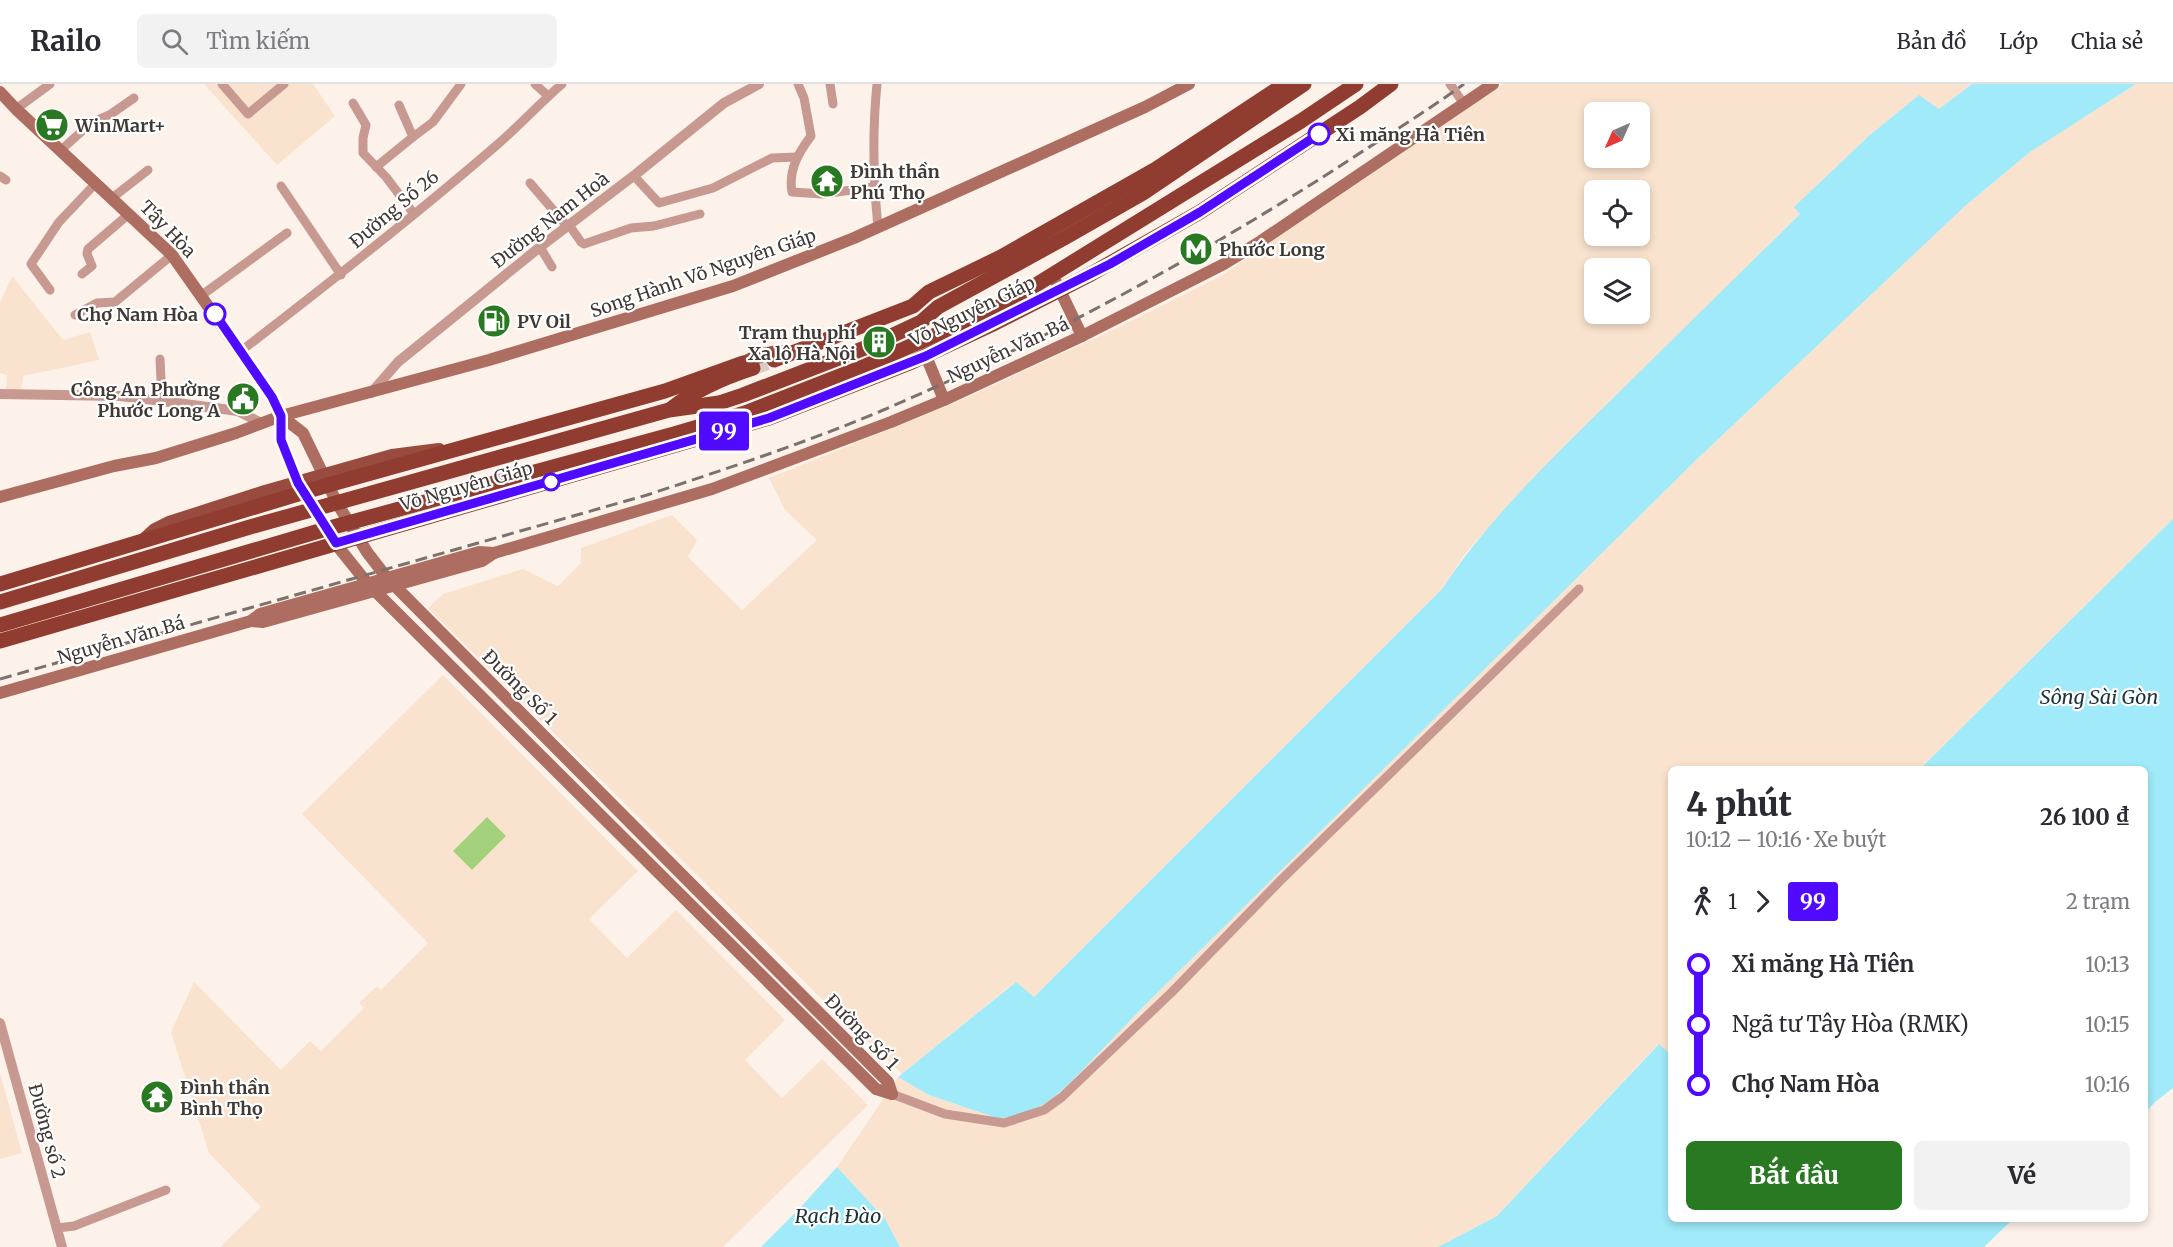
<!DOCTYPE html>
<html lang="vi">
<meta charset="utf-8">
<style>
:root{--surface:#fff;--page:#f2f2f3;--text:#2b2b33;--muted:#7c7c81;--line:#e1e1e2;--accent:#297922}
body{margin:0;font-family:Merriweather,serif;background:var(--page);color:var(--text);height:100vh;display:flex;flex-direction:column;font-size:22px;white-space:nowrap}
*{box-sizing:border-box;margin:0}
p{font-size:20px;color:var(--muted)}
.icon{flex:none;width:33px;height:33px;fill:none;stroke:currentColor;stroke-width:2;stroke-linecap:round;stroke-linejoin:round}
.map{position:relative;flex:1;overflow:hidden}
.drawer{position:absolute;left:1668px;top:682px;width:480px;height:456px;display:flex;flex-direction:column;background:var(--surface);border-radius:9px;box-shadow:0 3px 9px #0003}
.drawer>*{flex:none}
.badge{padding:0 12px;border-radius:4px;font-size:21px;line-height:39px}
.needle{width:39px;rotate:225deg}
.tools{position:absolute;left:1584px;top:18px;display:grid;gap:12px}
.tools a{display:grid;place-items:center;width:66px;height:66px;border-radius:9px;background:var(--surface);box-shadow:0 3px 9px #0003;font-size:30px}
.map>.badge{position:absolute;translate:-50% -50%;box-shadow:0 0 0 3px #fff}
.legs{display:flex;align-items:center;gap:9px;height:66px;padding:0 18px;font-size:20px}
.legs p{margin-inline-start:auto}
.headline{display:flex;align-items:center;justify-content:space-between;height:102px;padding:0 18px}
h1{font-size:33px;font-weight:800;line-height:45px}
.button{display:flex;gap:12px;margin-top:auto;padding:12px 18px}
.button a{flex:1;height:69px;border-radius:9px;background:var(--accent);color:#fff;font-size:24px;font-weight:800;line-height:69px;text-align:center}
.button a+a{background:var(--page);color:var(--text)}
ul{padding:0 18px;list-style:none}
li{display:flex;align-items:center;gap:21px;height:60px;font-size:22px}
li i{display:grid;place-items:center;width:9px;height:100%;margin:0 8px;background:currentColor}
li i::after{content:'';width:15px;height:15px;margin:-8px;border:4px solid;border-radius:50%;background:var(--surface)}
li p{margin-inline-start:auto}
li:first-child i{background:linear-gradient(#0000 50%,currentColor 0)}
li:last-child i{background:linear-gradient(currentColor 50%,#0000 0)}
header{display:flex;align-items:center;gap:36px;box-sizing:border-box;height:84px;padding:0 30px;background:var(--surface);border-bottom:2px solid var(--line)}
header strong{font-size:28px}
nav{display:flex;gap:33px;margin-inline-start:auto;font-size:21px}
.search{width:420px;height:54px;background:var(--page);display:flex;align-items:center;gap:15px;box-sizing:border-box;padding:0 21px;border-radius:9px;color:var(--muted);font-size:22px}
.map>svg:first-child{display:block}
</style>
<header>
<strong>Railo</strong>
<div class="search"><svg class="icon" aria-label="search" viewBox="0 0 24 24"><circle cx="10" cy="10" r="6"/><path d="M15 15l6 6"/></svg>Tìm kiếm</div>
<nav><a>Bản đồ</a><a>Lớp</a><a>Chia sẻ</a></nav>
</header>
<div class="map">
<svg width="2173" height="1163" viewBox="0 0 2173 1163">
<rect width="100%" height="100%" fill="#fcf2e9"/>
<!-- built -->
<g fill="#fae3ce" fill-rule="evenodd">
<polygon points="204,0 313,0 335,32 277,81"/>
<path d="M1503 0H1972L1939 25 1918 12 1871 50 1795 123 1800 129 1479 454 1465 470 1442 505 1034 913 1015 898 902 990 834 927 428 524 443 510 523 485 558 502 581 479V464L672 431 697 456 688 473 742 526 817 456 785 426 769 394 952 320 1113 246 1221 192ZM1594 28H1640V74H1594ZM1594 106H1640V152H1594ZM1594 184H1640V230H1594Z"/>
<polygon points="2136,0 2173,0 2173,435 1920,685 1671,686 1671,971 1658,960 1497,1132 1438,1163 900,1163 885,1135 837,1083 898,993 929,1011 997,1034 1059,1010 1144,922 1695,377 1964,123 2030,68"/>
<polygon points="12,192 63,256 90,248 99,276 23,292 21,307 6,306 7,291 0,289 0,219"/>
<polygon points="443,591 638,787 589,835 627,874 676,826 785,936 745,976 782,1014 822,975 868,1021 723,1163 220,1163 261,1123 209,1069 171,948 194,898 281,986 310,957 321,967 364,924 359,919 377,902 381,906 428,859 302,730"/>
<polygon points="0,989 22,1069 0,1075"/>
</g>
<!-- green -->
<polygon fill="#a4d17c" points="487,733 506,752 472,786 453,767"/>
<!-- water -->
<g fill="#a0eaf9">
<path d="M1972 0H2136L2030 68 1964 123 1695 377 1144 922C1128 939 1112 955 1096 972 1068 1001 1041 1034 997 1034L929 1011 898 993 1016 898 1034 913 1442 505C1487 437 1547 379 1605 322 1670 258 1735 194 1800 130L1794 123 1871 50 1919 11 1939 25Z"/>
<polygon points="2173,435 2173,1004 2155,1018 2145,1029 2145,686 1920,685"/>
<polygon points="1659,960 1671,971 1671,1136 2012,1136 1984,1163 1438,1163 1497,1132"/>
<polygon points="837,1083 885,1135 900,1163 761,1163 799,1125"/>
</g>
<g fill="none" stroke-linecap="round" stroke-linejoin="round">
<!-- trunk-tunnel -->
<polyline stroke="#d6cdc5" stroke-width="15" stroke-dasharray="15 8" stroke-linecap="butt" points="753,284 774,276"/>
<!-- minor -->
<g stroke="#c79991" stroke-width="9">
<polyline points="222,0 248,30 284,0"/>
<polyline points="535,0 548,12"/>
<path d="M798 0 804 14 811 52C799 68 788 86 792 108L822 110 874 103"/>
<polyline points="830,0 833,20"/>
<path d="M877 0C872 50 873 94 878 143"/>
<polyline points="1450,0 1464,20"/>
<polyline points="353,19 366,41 363,54 363,69 386,93 414,130"/>
<polyline points="399,21 413,53 433,38 461,0"/>
<polyline points="16,25 50,0"/>
<polyline points="61,66 91,39 111,30 134,14"/>
<polyline points="376,83 413,53"/>
<polyline points="0,92 6,96"/>
<polyline points="634,92 659,119 713,104 772,74 797,73"/>
<polyline points="530,99 567,142"/>
<polyline points="281,102 341,191"/>
<polyline points="112,114 148,86"/>
<polyline points="569,141 581,158 584,160 631,144 654,142 700,130"/>
<polyline points="540,163 552,183"/>
<polyline points="82,190 92,182 87,170 88,165 129,130"/>
<polyline points="50,206 31,180 59,138 96,99"/>
<polyline points="202,211 287,149"/>
<polyline points="75,231 97,219 115,218 172,171"/>
<path d="M241 267C328 200 415 132 498 60 520 41 540 19 562 0"/>
<polyline points="160,275 162,317"/>
<polyline points="892,1010 945,1030 1004,1039 1044,1026 1062,1013 1172,908 1280,797 1579,505"/>
<polyline points="57,1144 74,1142 166,1106"/>
</g>
<!-- tertiary -->
<g stroke="#c79991" stroke-width="10">
<polyline points="371,309 398,278 540,163 636,90 724,19 759,0"/>
<polyline points="0,310 120,312 162,317 238,327 261,339"/>
<polyline points="0,939 62,1163"/>
</g>
<!-- secondary -->
<g stroke="#ae6d61" stroke-width="12">
<polyline points="0,8 16,25 172,171 272,313 281,332 281,356 298,399 335,459 368,500 876,1005 892,1010"/>
<polyline points="1056,198 1082,252"/>
<polyline points="926,272 944,316"/>
<polyline points="281,332 303,349 337,419 367,468 387,494 888,998 892,1010"/>
<polyline points="0,413 114,382 156,374 236,349 281,332 489,276 733,202 854,154 1145,23 1189,0"/>
<polyline points="251,537 263,538 482,477 494,469"/>
<polyline points="0,609 251,537 260,530 479,468 494,469 712,405 891,338 944,316 1082,252 1224,180 1261,157 1493,0"/>
</g>
<!-- primary -->
<g stroke="#9a4b3f" stroke-width="14">
<path d="M737 286C748 273 771 267 788 268"/>
<polyline points="144,456 155,446 169,439 265,408 392,372 439,366"/>
</g>
<!-- trunk -->
<g stroke="#903c30" stroke-width="15">
<polyline points="889,253 921,238 938,223 1066,153 1143,109 1304,0"/>
<polyline points="774,276 913,222 929,208 1001,173 1156,85 1285,0"/>
<path d="M671 325C695 306 725 293 753 284"/>
<polyline points="0,500 328,401 665,307 743,279"/>
<polyline points="0,518 250,443 669,326 719,319 743,311 870,262"/>
<polyline points="0,541 326,445 674,350 745,329 863,283 1005,220 1301,37 1356,0"/>
<polyline points="0,557 769,334 912,278 991,241 1091,190 1200,128 1360,23 1391,0"/>
</g>
<!-- rail -->
<path stroke="#7a726c" stroke-width="3" stroke-dasharray="12 6" stroke-linecap="butt" d="M0 595 647 411C726 385 805 359 881 327 1040 259 1192 177 1337 84 1379 56 1423 30 1464 0"/>
</g>
<g fill="none" stroke-linecap="round" stroke-linejoin="round">
<!-- line-1 casing -->
<g stroke="#fff" stroke-width="14">
<polyline id="line-1" points="215,230 272,313 281,332 281,356 298,399 336,459 769,334 926,272 1110,180 1200,128 1319,50"/>
</g>
<!-- line-1 -->
<use href="#line-1" stroke="#4f0aff" stroke-width="9"/>
</g>
<!-- icons -->
<defs>
<g id="supermarket-disc" transform="scale(1.725)"><circle r="9.5" fill="#297922" stroke="#fff"/><path d="M-6-5.5h2.5l.6 2H6L4.5 2H-2.5L-4.4-4H-6ZM-1.5 3.2a1.3 1.3 0 1 0 .1 0ZM3 3.2a1.3 1.3 0 1 0 .1 0Z" fill="#fff"/></g>
<g id="temple-disc" transform="scale(1.725)"><circle r="9.5" fill="#297922" stroke="#fff"/><path d="M0-6L5-2H3V0L6.5 2.5H4V6H1.5V3h-3V6H-4V2.5H-6.5L-3 0V-2H-5Z" fill="#fff"/></g>
<g id="metro-disc" transform="scale(1.725)"><circle r="9.5" fill="#297922" stroke="#fff"/><path d="M-5.5 5V-5H-3L0 0L3-5H5.5V5H3V-.5L0 4L-3-.5V5Z" fill="#fff"/></g>
<g id="fuel-disc" transform="scale(1.725)"><circle r="9.5" fill="#297922" stroke="#fff"/><path d="M-5.5-6h7V0h2V4h1.3V-2.5L3-4.5l.8-.8L6-3V5H2.5V1h-1V6h-7ZM-4.2-4.7v3.2H.2V-4.7Z" fill="#fff"/></g>
<g id="building-disc" transform="scale(1.725)"><circle r="9.5" fill="#297922" stroke="#fff"/><path d="M-4-6H4V6H1V3H-1V6H-4ZM-2.5-4.3h1.7v1.8h-1.7ZM.8-4.3h1.7v1.8H.8ZM-2.5-1h1.7V.8h-1.7ZM.8-1h1.7V.8H.8Z" fill="#fff"/></g>
<g id="civic-disc" transform="scale(1.725)"><circle r="9.5" fill="#297922" stroke="#fff"/><path d="M-.6-6.5H3V-4.5H.6V-3L4-1V1h2V6H-6V1h2V-1L-.6-3ZM-1.2 2.5V6h2.4V2.5Z" fill="#fff"/></g>
</defs>
<g fill-rule="evenodd">
<use href="#supermarket-disc" x="52" y="41"/>
<use href="#temple-disc" x="827" y="97"/>
<use href="#metro-disc" x="1196" y="165"/>
<use href="#fuel-disc" x="494" y="237"/>
<use href="#building-disc" x="879" y="258"/>
<use href="#civic-disc" x="243" y="315"/>
<use href="#temple-disc" x="157" y="1013"/>
</g>
<!-- markers -->
<g fill="#fff" stroke="#4f0aff" stroke-width="3">
<circle cx="1319" cy="50" r="10"/>
<circle cx="215" cy="230" r="10"/>
<circle cx="551" cy="398" r="8"/>
</g>
<g text-anchor="middle" dominant-baseline="central" stroke-width="4.5" stroke-linejoin="round" paint-order="stroke">
<!-- poi labels -->
<g font-size="18" font-weight="bold" fill="#403934" stroke="#fff" text-anchor="start">
<text x="75" y="41">WinMart+</text>
<text x="850" y="87">Đình thần<tspan x="850" dy="21">Phú Thọ</tspan></text>
<text x="1219" y="165">Phước Long</text>
<text x="517" y="237">PV Oil</text>
<text x="856" y="248" text-anchor="end">Trạm thu phí<tspan x="856" dy="21">Xa lộ Hà Nội</tspan></text>
<text x="220" y="305" text-anchor="end">Công An Phường<tspan x="220" dy="21">Phước Long A</tspan></text>
<text x="180" y="1003">Đình thần<tspan x="180" dy="21">Bình Thọ</tspan></text>
</g>
<!-- stop labels -->
<g font-size="18" font-weight="bold" fill="#403934" stroke="#fff" text-anchor="start">
<text x="1336" y="50">Xi măng Hà Tiên</text>
<text x="198" y="230" text-anchor="end">Chợ Nam Hòa</text>
</g>
<!-- street labels -->
<g font-size="18" fill="#403934" stroke="#fff">
<text transform="translate(394 125) rotate(-40)">Đường Số 26</text>
<text transform="translate(550 136) rotate(-38)">Đường Nam Hoà</text>
<text transform="translate(168 145) rotate(46)">Tây Hòa</text>
<text transform="translate(703 189) rotate(-19)">Song Hành Võ Nguyên Giáp</text>
<text transform="translate(972 227) rotate(-26)">Võ Nguyên Giáp</text>
<text transform="translate(1008 266) rotate(-25)">Nguyễn Văn Bá</text>
<text transform="translate(466 402) rotate(-16)">Võ Nguyên Giáp</text>
<text transform="translate(121 556) rotate(-16)">Nguyễn Văn Bá</text>
<text transform="translate(520 603) rotate(45)">Đường Số 1</text>
<text transform="translate(862 948) rotate(46)">Đường Số 1</text>
<text transform="translate(47 1047) rotate(75)">Đường số 2</text>
</g>
<!-- water labels -->
<g font-size="20" font-style="italic" fill="#1b3338" stroke="#fff">
<text x="2099" y="612">Sông Sài Gòn</text>
<text x="838" y="1131">Rạch Đào</text>
</g>
</g>
</svg>
<div class="tools">
<a><svg class="needle" viewBox="-14 -14 28 28"><path d="M0-13l5 13h-10z" fill="#e53935"/><path d="M0 13l5-13h-10z" fill="#7c7c81"/></svg></a>
<a><svg class="icon" aria-label="locate" viewBox="0 0 24 24"><circle cx="12" cy="12" r="6"/><path d="M12 2v4M12 18v4M2 12h4M18 12h4"/></svg></a>
<a><svg class="icon" aria-label="layers" viewBox="0 0 24 24"><path d="M12 4l9 5-9 5-9-5zM3 14l9 5 9-5"/></svg></a>
</div>
<b class="badge" style="left:724px;top:347px;background:#4f0aff;color:#fff">99</b>
<section class="drawer">
<div class="headline"><div><h1>4 phút</h1><p>10:12 – 10:16 · Xe buýt</p></div><b>26 100 ₫</b></div>
<div class="legs"><svg class="icon" aria-label="walk" viewBox="0 0 24 24"><circle cx="13" cy="4" r="2"/><path d="M13 8l-2 6 4 7M11 14l-3 7M7 12l3-4h3l4 4"/></svg>1<svg class="icon" aria-label="forward" viewBox="0 0 24 24"><path d="M9 5l7 7-7 7"/></svg><b class="badge" style="background:#4f0aff;color:#fff">99</b><p>2 trạm</p></div>
<ul>
<li><i style="color:#4f0aff"></i><b>Xi măng Hà Tiên</b><p>10:13</p></li>
<li><i style="color:#4f0aff"></i><span>Ngã tư Tây Hòa (RMK)</span><p>10:15</p></li>
<li><i style="color:#4f0aff"></i><b>Chợ Nam Hòa</b><p>10:16</p></li>
</ul>
<div class="button"><a>Bắt đầu</a><a>Vé</a></div>
</section>
</div>
